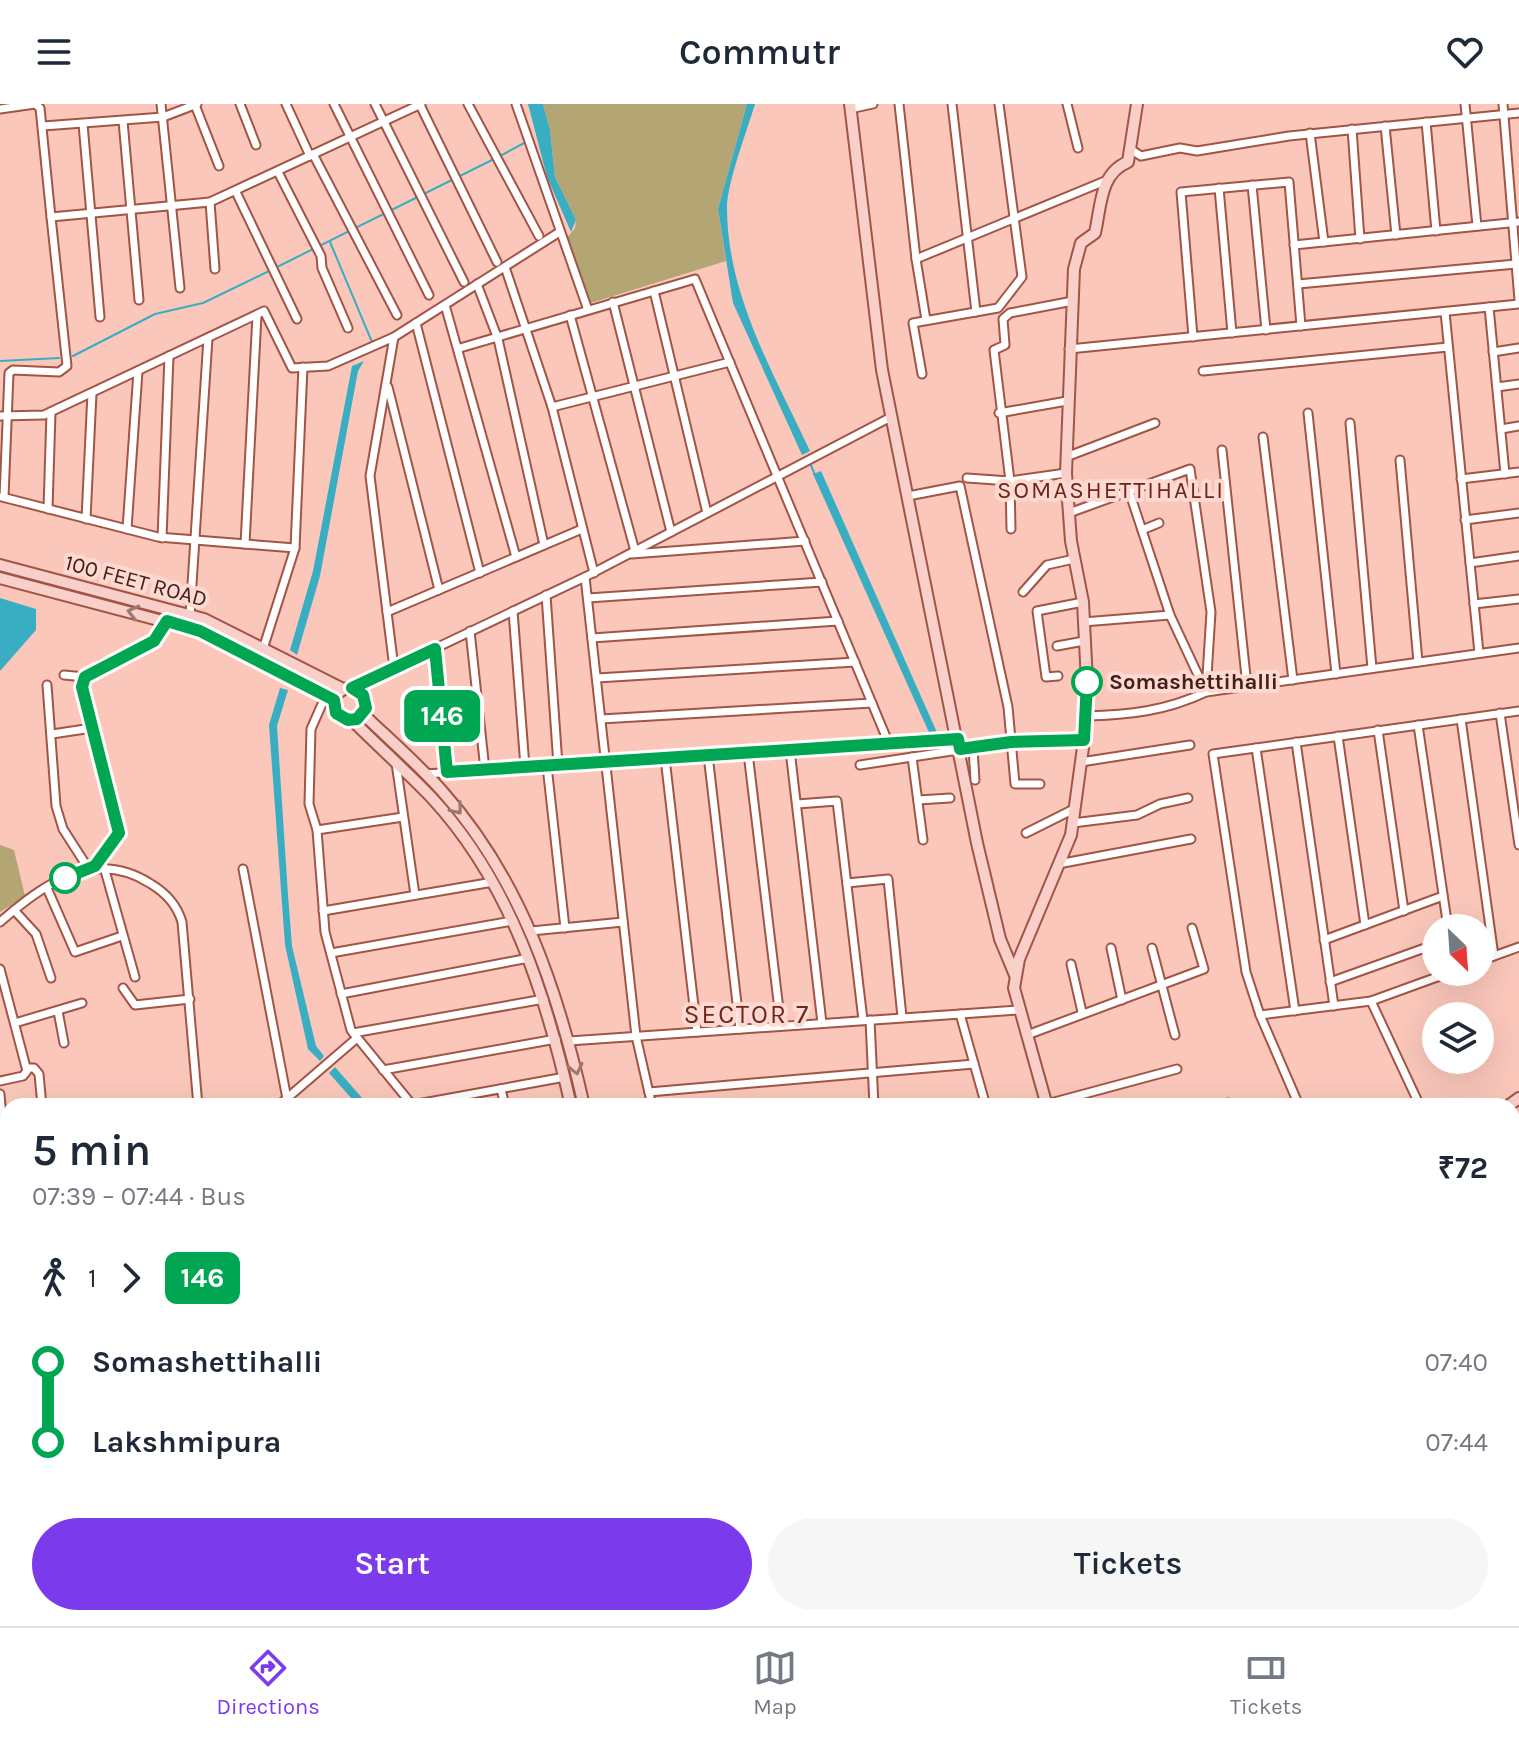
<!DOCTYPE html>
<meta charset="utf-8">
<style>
:root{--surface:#fff;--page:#f6f6f7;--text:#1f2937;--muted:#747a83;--line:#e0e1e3;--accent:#7c3aed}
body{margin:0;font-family:Karla,sans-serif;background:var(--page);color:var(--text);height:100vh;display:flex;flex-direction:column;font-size:30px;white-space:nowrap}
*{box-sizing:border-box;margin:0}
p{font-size:26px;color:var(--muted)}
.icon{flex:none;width:44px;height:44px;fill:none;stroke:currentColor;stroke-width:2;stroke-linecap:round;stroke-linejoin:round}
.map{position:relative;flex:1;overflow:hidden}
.details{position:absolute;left:0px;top:994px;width:1520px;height:528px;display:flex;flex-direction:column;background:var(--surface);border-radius:24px 24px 0 0;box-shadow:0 8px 32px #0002}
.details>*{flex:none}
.badge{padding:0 16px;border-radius:12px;font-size:28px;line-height:52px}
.needle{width:52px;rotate:155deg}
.tools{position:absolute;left:1422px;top:810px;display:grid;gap:16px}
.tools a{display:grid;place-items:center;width:72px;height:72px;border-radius:50%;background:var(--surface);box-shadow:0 8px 32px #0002;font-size:40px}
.map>.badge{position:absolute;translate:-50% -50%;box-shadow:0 0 0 4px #fff}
.legs{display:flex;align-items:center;gap:12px;height:88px;padding:0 32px;font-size:26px}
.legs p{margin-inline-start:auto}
.headline{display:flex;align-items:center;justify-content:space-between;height:136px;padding:0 32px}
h1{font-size:44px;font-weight:600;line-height:60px}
.primary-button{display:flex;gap:16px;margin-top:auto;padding:16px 32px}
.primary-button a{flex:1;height:92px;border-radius:48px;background:var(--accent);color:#fff;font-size:32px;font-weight:600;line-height:92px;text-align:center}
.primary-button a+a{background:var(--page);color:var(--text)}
ul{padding:0 32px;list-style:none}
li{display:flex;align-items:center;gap:28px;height:80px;font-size:30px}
li i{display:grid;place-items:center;width:12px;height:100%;margin:0 10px;background:currentColor}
li i::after{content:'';width:20px;height:20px;margin:-10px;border:6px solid;border-radius:50%;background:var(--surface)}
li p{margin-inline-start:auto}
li:first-child i{background:linear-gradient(#0000 50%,currentColor 0)}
li:last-child i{background:linear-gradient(currentColor 50%,#0000 0)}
header{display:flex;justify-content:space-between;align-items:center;height:104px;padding:0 32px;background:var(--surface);font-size:36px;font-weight:600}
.tabs{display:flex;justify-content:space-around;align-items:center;height:112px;border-top:2px solid var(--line);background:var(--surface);font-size:22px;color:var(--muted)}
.tabs a{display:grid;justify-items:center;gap:4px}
.tabs .selected{color:var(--accent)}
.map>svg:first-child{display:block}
</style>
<header><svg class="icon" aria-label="menu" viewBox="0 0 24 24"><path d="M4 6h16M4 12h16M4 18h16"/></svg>Commutr<svg class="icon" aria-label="heart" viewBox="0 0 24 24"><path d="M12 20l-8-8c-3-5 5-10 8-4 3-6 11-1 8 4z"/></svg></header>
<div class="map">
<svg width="1519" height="1522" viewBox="0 0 1519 1522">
<rect width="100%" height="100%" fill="#fbc7bb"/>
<!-- green -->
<g fill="#b4a574">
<polygon points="543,0 747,0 718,105 726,157 591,199 566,135 575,124 576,116 555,73 550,26"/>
<polygon points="0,741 14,746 25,792 0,808"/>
<polygon points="247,1514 444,1514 445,1522 249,1522"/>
</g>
<!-- water -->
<g fill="#39aec3">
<polygon points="528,0 543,0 550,26 555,73 576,116 571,128 547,73"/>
<path d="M747 0H755C747 27 726 81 727 106 728 193 774 270 810 347L802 351 733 199 718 105Z"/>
<polygon points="364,257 358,267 320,472 297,551 290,546 313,467 352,262"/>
<polygon points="821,367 939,633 931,633 813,370"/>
<polygon points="0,494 36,505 36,526 0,567"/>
<polygon points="280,584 288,586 277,622 288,791 292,842 316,942 324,952 320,957 308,945 285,841 269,621"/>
<polygon points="335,963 369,1002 346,1002 352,995 329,969"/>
</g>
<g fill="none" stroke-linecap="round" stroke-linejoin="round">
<!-- stream -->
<g stroke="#39aec3" stroke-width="2">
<polyline points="500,52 526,38"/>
<polyline points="330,138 372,238"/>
<polyline points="275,164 494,55"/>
<polyline points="73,252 155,210 203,199 269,167"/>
<polyline points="0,257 59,254"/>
<polyline points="810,359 815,371"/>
<polyline points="1512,1178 1519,1176"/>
</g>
<!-- street casing -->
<g stroke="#a15546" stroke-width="11">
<g id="street">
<polyline points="161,0 180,184"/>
<polyline points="240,0 256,41"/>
<polyline points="286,0 310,52"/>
<polyline points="334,0 429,191"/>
<polyline points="375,0 464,178"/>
<polyline points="468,0 539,132"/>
<polyline points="516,0 588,206"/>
<polyline points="899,0 916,155 926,216"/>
<polyline points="952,0 976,208"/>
<polyline points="1067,0 1078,44"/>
<polyline points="1465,0 1477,122"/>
<polyline points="1503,0 1519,196"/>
<polyline points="195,1 219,62"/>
<polyline points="420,1 497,158"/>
<polyline points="0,5 35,0 40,4 51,113"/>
<polyline points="850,5 873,0"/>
<polyline points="123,17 139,196"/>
<polyline points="1426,18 1436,127"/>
<polyline points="83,20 100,213"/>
<polyline points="43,22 163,13 197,0"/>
<polyline points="1385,22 1396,131"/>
<polyline points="1352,25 1360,135"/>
<polyline points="1310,29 1324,138"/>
<polyline points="1130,45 1141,52 1180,44 1197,47 1289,32 1519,9"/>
<polyline points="313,50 397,211"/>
<polyline points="278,68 321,152 322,164 348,224"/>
<polyline points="1252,81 1266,226"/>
<polyline points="1219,84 1232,229"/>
<polyline points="236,88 297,215"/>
<polyline points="210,98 215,165"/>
<polyline points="1294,141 1519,118"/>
<polyline points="916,155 1105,77"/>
<polyline points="505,163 552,303 594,469"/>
<polyline points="477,180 498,235 544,441"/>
<polyline points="1298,180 1516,160"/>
<polyline points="654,187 707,409"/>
<polyline points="613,198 671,428"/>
<polyline points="445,201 516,453"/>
<polyline points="1489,203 1505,370"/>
<polyline points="1445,208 1479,549"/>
<polyline points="570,211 635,447"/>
<polyline points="416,219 480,469"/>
<polyline points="1193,233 1181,88 1289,78 1301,222"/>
<polyline points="460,244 695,175 889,640"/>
<polyline points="1069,245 1519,200"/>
<polyline points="1493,248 1519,244"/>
<polyline points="1203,267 1448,243"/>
<polyline points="922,270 913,219 998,204 1022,173 999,0"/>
<polyline points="388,283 439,486"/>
<polyline points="1497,283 1519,280"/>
<polyline points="552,303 730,258"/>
<polyline points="999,309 1067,297"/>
<polyline points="1308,309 1336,570"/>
<polyline points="0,312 44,311 264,207 292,264 328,262 394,233 558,129"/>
<polyline points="1350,319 1372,564"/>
<polyline points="1501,325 1519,322"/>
<polyline points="1263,333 1293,576"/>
<polyline points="1222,346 1247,582"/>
<polyline points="1066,353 1155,319"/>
<polyline points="1400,356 1418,558"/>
<polyline points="967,374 1010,377 1066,369"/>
<polyline points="1461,375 1519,368"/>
<polyline points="908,392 960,382 1008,603 1015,680 1040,680"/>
<polyline points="2,393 158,433 295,444"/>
<polyline points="4,393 9,269 13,266 59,268 67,262 51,113 210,98 421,0"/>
<polyline points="48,405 51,308"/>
<polyline points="1069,409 1190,365 1211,508 1206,588 1170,511 1129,387"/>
<polyline points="86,415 92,289"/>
<polyline points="1465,416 1519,409"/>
<polyline points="127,425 138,267"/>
<polyline points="1011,425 1010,377 994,246 1005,241 1003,215 1010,209 1073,197"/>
<polyline points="1142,426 1159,419"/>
<polyline points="162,434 169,252"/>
<polyline points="245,440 257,211"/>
<polyline points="632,450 805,437"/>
<polyline points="1470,459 1519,452"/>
<polyline points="585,473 636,932 652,1002"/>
<polyline points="1023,488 1047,461 1074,455"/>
<polyline points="546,491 558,661"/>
<polyline points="588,494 822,478"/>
<polyline points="1474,500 1519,495"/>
<polyline points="513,507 525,663"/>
<polyline points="387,508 582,425"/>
<polyline points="190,511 208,234"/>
<polyline points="1083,518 1170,511"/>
<polyline points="470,527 485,666"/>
<polyline points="592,534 838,517"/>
<polyline points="1057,542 1084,537"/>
<polyline points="263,545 295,444 303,263"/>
<polyline points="435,545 447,668"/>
<polyline points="394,564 370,372 394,233"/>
<polyline points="64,571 85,573"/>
<polyline points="1058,572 1046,573 1037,507 1083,498"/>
<polyline points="597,574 855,558"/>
<polyline points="47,581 56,702 63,725 88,764"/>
<polyline points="352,584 585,473 891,313"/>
<polyline points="326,591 311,625 309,700 317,726 325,828 351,926 413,1002"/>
<polyline points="1500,609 1519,741"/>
<path d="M1085 612C1129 611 1166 607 1206 588L1519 544"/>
<polyline points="601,615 872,599"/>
<polyline points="1461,615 1494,852"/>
<polyline points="1418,621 1448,824"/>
<polyline points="1378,626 1404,807"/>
<polyline points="52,630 92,624"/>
<polyline points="1338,632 1365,821"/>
<polyline points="1296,638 1334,902"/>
<polyline points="973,644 975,676"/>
<polyline points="1256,644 1295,907"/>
<polyline points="790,646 822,919"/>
<polyline points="748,649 781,922"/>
<polyline points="708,651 740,925"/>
<polyline points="912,653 923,736"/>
<polyline points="665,654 697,928"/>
<polyline points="1081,658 1190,641"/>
<polyline points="396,659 415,791"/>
<polyline points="860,661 1011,638 1084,636"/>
<polyline points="547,662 565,824"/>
<polyline points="425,670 958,635"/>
<polyline points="918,696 950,694"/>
<polyline points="797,700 837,697 863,916"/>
<polyline points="1073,719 1137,711 1160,700 1188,694"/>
<polyline points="317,726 403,713"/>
<polyline points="1026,729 1074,705"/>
<polyline points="1058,760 1191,735"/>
<path d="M95 762 119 729 83 578C93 556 131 551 151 539 158 534 162 524 167 517"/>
<polyline points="104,763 135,873"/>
<polyline points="243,765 287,995"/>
<polyline points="847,779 888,775 902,913"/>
<polyline points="47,784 75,848 122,832"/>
<polyline points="14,806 36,830 51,874"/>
<polyline points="323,807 493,778"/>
<path d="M0 818C44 780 94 743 151 780 166 789 177 801 182 818L198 1002"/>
<polyline points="531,827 623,818"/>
<polyline points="1324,836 1443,792"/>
<polyline points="1111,844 1122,896"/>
<polyline points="1152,844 1175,931"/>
<polyline points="331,849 512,817"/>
<polyline points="1480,857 1519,843"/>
<polyline points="1071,860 1082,908"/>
<polyline points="0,865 27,967 23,972 0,977"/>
<polyline points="1330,878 1436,840"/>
<polyline points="123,884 135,901 190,895"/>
<polyline points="341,890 529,854"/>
<polyline points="1371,897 1420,1002"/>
<polyline points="58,907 64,939"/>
<polyline points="960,910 986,1002"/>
<polyline points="1260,911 1371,897 1451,868"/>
<polyline points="870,916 874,1002"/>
<polyline points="15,919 82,899"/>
<polyline points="353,929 544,895"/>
<polyline points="1027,931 1204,865 1192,824"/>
<polyline points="569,937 1019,906"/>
<polyline points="27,964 34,964 39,970 42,1002"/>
<polyline points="383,966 556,935"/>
<polyline points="501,985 505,1002"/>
<polyline points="649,988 974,960"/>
<polyline points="0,990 4,1036"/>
<polyline points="1298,999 1260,911 1246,868 1213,650 1519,607"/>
<polyline points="1047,1000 1177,965"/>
<polyline points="412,1001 565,973"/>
<polyline points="278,1002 357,934"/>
<polyline points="1215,1002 1228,999"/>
<polyline points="0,1064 8,1064"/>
<polyline points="1512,1082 1519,1080"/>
<polyline points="0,1187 8,1177"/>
<polyline points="0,1207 8,1206"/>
<polyline points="0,1336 8,1379"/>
<polyline points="0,1451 8,1449"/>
<polyline points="109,1514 111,1522"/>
<polyline points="138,1514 140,1522"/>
<polyline points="170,1514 172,1522"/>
<polyline points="201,1514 203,1522"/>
<polyline points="228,1514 229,1522"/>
<polyline points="490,1514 492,1522"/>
<polyline points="555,1514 556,1516"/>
<polyline points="744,1514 748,1522"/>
<polyline points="776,1514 780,1522"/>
<polyline points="813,1514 816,1522"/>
<polyline points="858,1514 861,1522"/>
<polyline points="1299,1514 1299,1522"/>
<polyline points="3,1522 86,1514"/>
</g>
</g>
<!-- secondary casing -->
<g stroke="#a15546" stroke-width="14">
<g id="secondary">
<polyline points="850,0 882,266 977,739 1000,835 1015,871"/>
<polyline points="0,461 204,515 343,585"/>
<polyline points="0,474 200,527 334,596"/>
<circle cx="350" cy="600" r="16"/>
<path d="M363 610C389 635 418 660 442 687 522 777 558 887 584 1002"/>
<path d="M352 616C378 642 406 667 431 693 511 779 546 891 571 1002"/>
<path d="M1047 1002 1014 884 1019 855 1071 731 1084 636 1087 578 1083 498 1071 437 1066 369 1074 165 1081 139 1095 129C1101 102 1100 69 1128 58L1137 0"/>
<polyline points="1508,1002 1519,994"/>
<polyline points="1512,1157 1519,1155"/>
<polyline points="1512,1484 1519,1486"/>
<polyline points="1512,1497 1519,1499"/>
<polyline points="668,1522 676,1514"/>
<polyline points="1115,1522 1129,1514"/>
<polyline points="1139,1522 1154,1514"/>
</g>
</g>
<!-- street -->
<use href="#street" stroke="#fff" stroke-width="7"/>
<!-- secondary -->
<use href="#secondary" stroke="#f9d0c9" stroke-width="10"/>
</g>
<!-- one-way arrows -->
<defs><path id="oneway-chevron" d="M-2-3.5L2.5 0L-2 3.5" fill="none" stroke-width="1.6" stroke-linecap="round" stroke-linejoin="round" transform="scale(2)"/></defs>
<g stroke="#9d7871">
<use href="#oneway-chevron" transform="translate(133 508) rotate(-166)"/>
<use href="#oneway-chevron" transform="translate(457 705) rotate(51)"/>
<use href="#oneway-chevron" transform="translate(576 965) rotate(77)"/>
</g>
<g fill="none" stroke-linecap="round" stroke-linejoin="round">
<!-- line-1 casing -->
<g stroke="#fff" stroke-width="18">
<polyline id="line-1" points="65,774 95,762 119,729 82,583 85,573 154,537 167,517 200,527 334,596 336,609 348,616 357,615 366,604 363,591 352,584 435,545 447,668 958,635 960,645 1011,638 1084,636 1087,578"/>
</g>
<!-- line-1 -->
<use href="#line-1" stroke="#00a651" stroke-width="12"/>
</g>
<!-- markers -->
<g fill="#fff" stroke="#00a651" stroke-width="4">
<circle cx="1087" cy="578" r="14"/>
<circle cx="65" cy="774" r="14"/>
</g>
<g text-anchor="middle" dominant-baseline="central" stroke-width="8" stroke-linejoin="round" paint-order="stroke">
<!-- street labels -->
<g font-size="22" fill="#412019" stroke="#fdd9d1">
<text transform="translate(136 477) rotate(15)">100 FEET ROAD</text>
</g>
<!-- stop labels -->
<g font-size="22" font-weight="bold" fill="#412019" stroke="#fdd9d1" text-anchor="start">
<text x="1109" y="578">Somashettihalli</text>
</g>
<!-- neighbourhood labels -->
<g font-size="24" letter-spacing="2" fill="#6d2619" stroke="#fdd9d1">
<text x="1111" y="386">SOMASHETTIHALLI</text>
</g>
<!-- quarter labels -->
<g font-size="26" letter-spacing="2" fill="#6d2619" stroke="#fdd9d1">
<text x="747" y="910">SECTOR 7</text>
</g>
</g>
</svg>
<div class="tools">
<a><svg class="needle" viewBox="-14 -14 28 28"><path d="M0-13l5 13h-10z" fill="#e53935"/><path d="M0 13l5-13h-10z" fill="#747a83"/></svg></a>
<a><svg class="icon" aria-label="layers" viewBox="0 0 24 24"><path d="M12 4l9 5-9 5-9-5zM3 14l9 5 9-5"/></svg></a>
</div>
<b class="badge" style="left:442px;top:612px;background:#00a651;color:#fff">146</b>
<section class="details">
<div class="headline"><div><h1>5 min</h1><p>07:39 – 07:44 · Bus</p></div><b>₹72</b></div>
<div class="legs"><svg class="icon" aria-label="walk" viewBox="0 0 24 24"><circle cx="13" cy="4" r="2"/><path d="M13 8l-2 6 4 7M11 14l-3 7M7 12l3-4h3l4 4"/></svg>1<svg class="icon" aria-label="forward" viewBox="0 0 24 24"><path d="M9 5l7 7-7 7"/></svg><b class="badge" style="background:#00a651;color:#fff">146</b></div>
<ul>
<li><i style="color:#00a651"></i><b>Somashettihalli</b><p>07:40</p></li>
<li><i style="color:#00a651"></i><b>Lakshmipura</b><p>07:44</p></li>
</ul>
<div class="primary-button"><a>Start</a><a>Tickets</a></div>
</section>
</div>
<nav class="tabs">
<a class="selected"><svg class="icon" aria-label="directions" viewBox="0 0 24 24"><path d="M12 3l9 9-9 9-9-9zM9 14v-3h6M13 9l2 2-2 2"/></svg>Directions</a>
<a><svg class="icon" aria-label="map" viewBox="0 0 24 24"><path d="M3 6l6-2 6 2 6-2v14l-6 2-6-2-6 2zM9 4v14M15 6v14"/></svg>Map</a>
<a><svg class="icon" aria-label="tickets" viewBox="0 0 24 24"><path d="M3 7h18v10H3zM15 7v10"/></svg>Tickets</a>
</nav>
